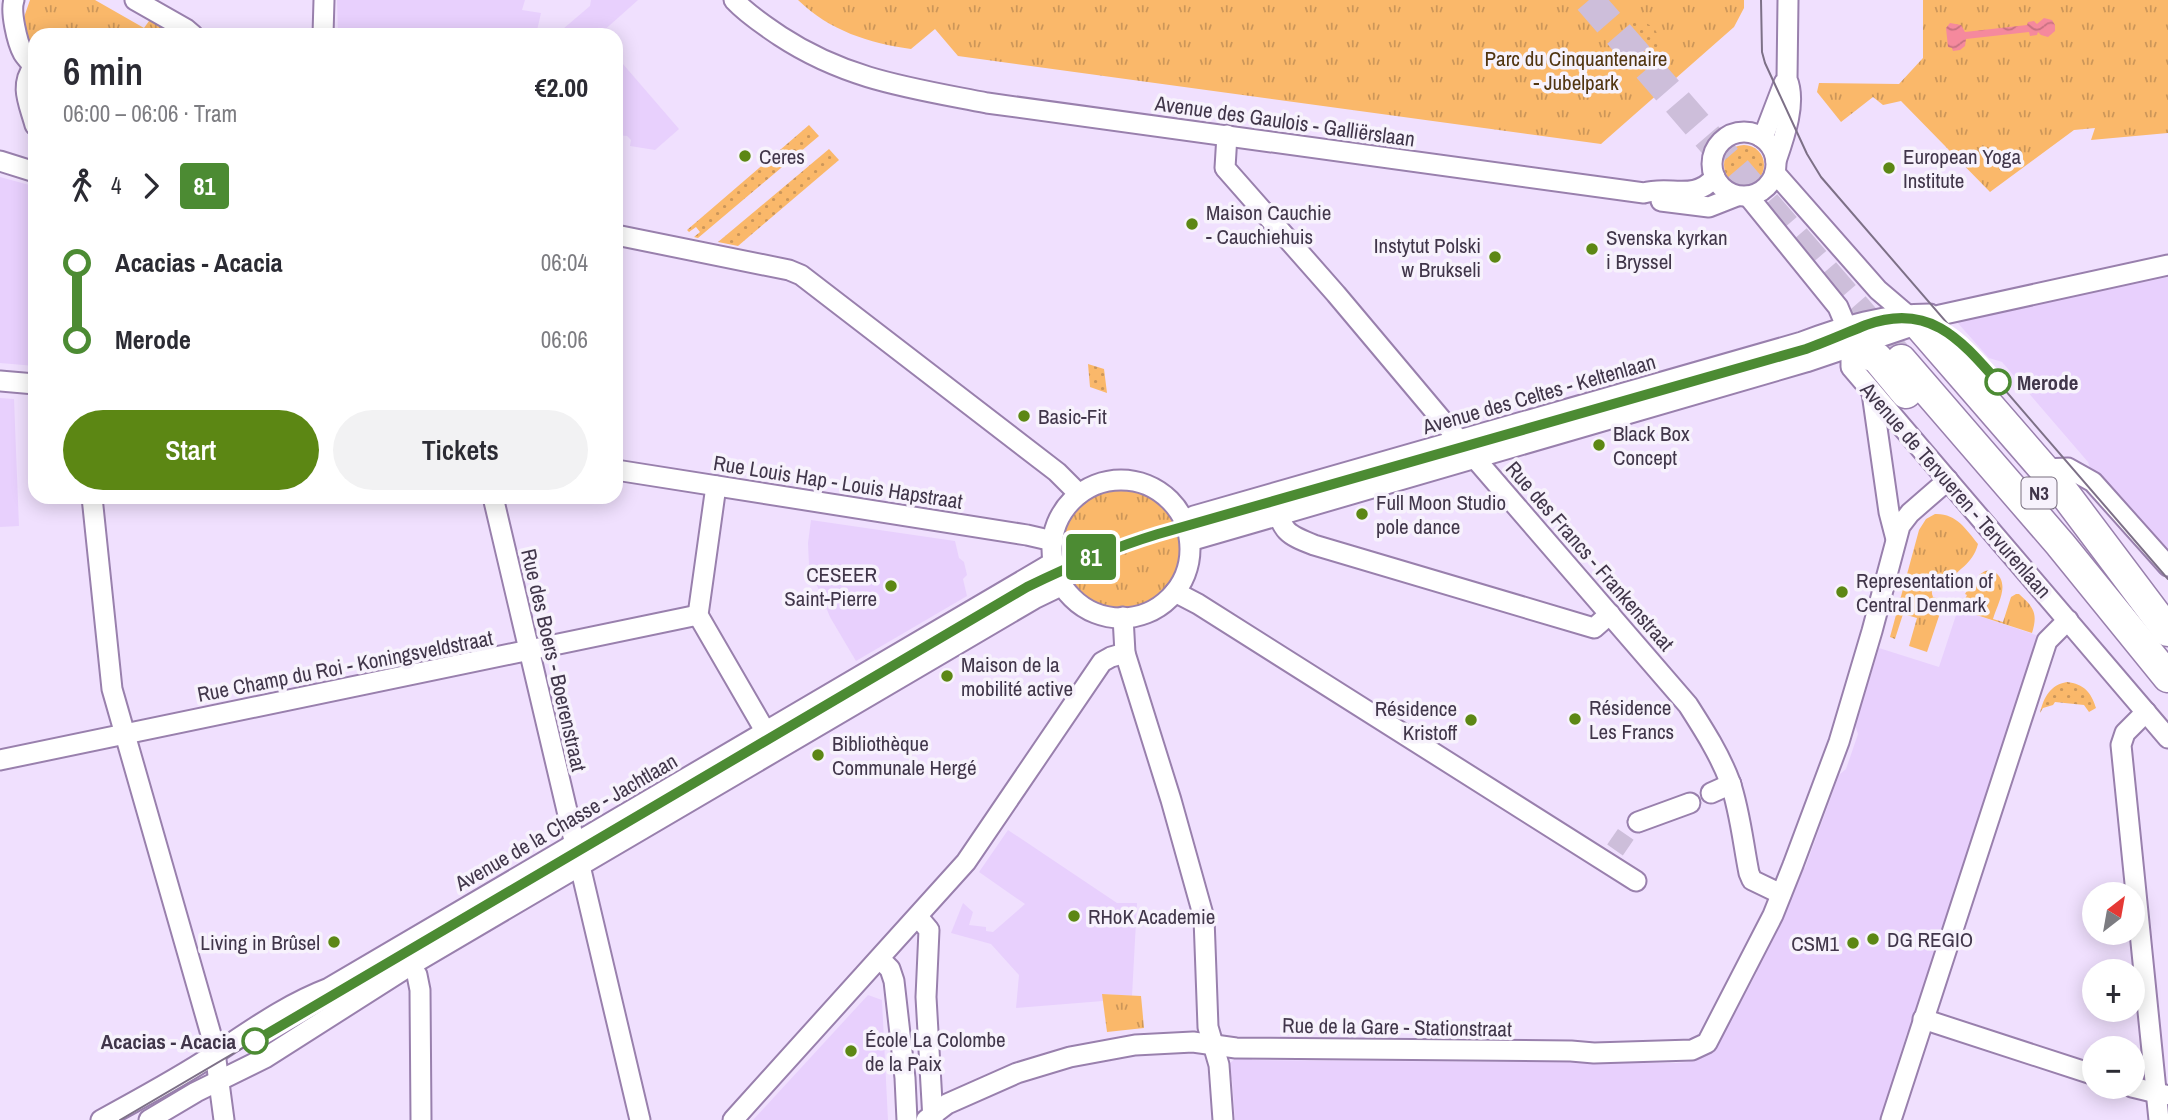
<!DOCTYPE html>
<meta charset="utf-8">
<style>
:root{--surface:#fff;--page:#f2f2f3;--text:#2b2b33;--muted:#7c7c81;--accent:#5c8714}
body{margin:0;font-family:"Archivo Narrow",sans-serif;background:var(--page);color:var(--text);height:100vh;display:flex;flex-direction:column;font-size:26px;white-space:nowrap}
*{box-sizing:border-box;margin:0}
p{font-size:23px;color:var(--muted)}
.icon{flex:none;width:38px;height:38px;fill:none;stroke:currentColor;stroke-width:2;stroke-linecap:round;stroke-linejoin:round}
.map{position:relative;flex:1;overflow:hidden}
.panel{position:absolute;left:28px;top:28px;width:595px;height:476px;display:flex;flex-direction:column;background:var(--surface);border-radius:21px;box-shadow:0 4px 18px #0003}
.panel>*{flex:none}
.badge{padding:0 14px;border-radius:5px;font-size:24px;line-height:46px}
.needle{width:46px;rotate:31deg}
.buttons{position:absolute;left:2082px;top:882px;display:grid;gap:14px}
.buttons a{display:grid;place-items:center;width:63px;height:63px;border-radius:50%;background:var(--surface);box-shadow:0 4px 18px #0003;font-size:35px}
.map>.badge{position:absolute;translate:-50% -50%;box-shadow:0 0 0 4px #fff}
.legs{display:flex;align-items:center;gap:10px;height:77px;padding:0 35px;font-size:23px}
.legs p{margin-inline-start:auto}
.summary{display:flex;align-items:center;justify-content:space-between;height:119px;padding:0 35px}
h1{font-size:38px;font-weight:600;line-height:52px}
.button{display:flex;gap:14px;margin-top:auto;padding:14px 35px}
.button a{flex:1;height:80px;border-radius:42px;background:var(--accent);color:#fff;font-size:28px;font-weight:600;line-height:80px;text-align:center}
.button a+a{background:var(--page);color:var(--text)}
ul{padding:0 35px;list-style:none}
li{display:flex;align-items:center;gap:24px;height:77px;font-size:26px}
li i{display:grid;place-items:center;width:10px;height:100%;margin:0 9px;background:currentColor}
li i::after{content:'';width:18px;height:18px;margin:-9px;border:5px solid;border-radius:50%;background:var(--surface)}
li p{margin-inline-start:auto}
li:first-child i{background:linear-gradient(#0000 50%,currentColor 0)}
li:last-child i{background:linear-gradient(currentColor 50%,#0000 0)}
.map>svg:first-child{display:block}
</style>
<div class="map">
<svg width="2168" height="1120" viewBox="0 0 2168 1120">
<defs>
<pattern id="grass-tufts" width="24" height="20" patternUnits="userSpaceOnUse" patternTransform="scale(1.75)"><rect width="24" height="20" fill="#fab86a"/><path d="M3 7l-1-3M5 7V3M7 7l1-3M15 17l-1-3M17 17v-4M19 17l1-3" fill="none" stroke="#cc9659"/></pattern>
<pattern id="garden-dots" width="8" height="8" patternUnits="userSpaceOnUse" patternTransform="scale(1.75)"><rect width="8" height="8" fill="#fab86a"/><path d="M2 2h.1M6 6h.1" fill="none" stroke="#cc9659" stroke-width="1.8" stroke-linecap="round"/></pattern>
<pattern id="water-waves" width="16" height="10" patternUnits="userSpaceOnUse" patternTransform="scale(1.75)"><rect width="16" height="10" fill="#f5899d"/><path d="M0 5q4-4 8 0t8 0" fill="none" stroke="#c87182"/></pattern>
</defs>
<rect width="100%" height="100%" fill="#f0e0fe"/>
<!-- built -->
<g fill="#e8d0fd">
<polygon points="337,0 525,0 522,10 541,13 536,35 338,35"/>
<polygon points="591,0 638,0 601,33 601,35 556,35 590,6"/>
<polygon points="616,56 679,129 655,150 630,146 631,140 627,136 617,135 616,140"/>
<polygon points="0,177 33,186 35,189 35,366 0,363"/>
<polygon points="2168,277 2168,551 2119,494 2115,497 2092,475 2088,462 2002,362 1989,358 1956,321 2019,304 2024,307"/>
<polygon points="0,398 14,399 19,526 0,527"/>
<polygon points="811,520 955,541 959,558 964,562 967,575 963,579 967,596 856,661 830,617 809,566 808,543"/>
<polygon points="1958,609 2039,636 1921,992 1925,994 1912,1034 1907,1033 1880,1120 1235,1120 1232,1079 1227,1079 1228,1065 1239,1055 1251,1055 1252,1060 1677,1063 1687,1062 1705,1055 1719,1043 1757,972 1753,969 1800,866 1805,868 1839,775 1846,769 1858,734 1855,725 1879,648 1939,667"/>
<polygon points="1008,830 1117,903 1137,903 1132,996 1103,994 1103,1001 1016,1008 1019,975 991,944 951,933 963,903 973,912 969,925 986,927 986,931 993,932 1025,904 979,872"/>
<polygon points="868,995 882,1000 888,1120 753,1120"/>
</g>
<!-- grass -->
<g fill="url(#grass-tufts)">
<polygon points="30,0 95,0 144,28 149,21 153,19 184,35 35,35 35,60 31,56 23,20"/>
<path d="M798 0H1744V8L1734 27 1601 144 958 56 935 29 911 49C869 43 830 31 798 0Z"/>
<polygon points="1923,0 2168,0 2168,133 2091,140 2095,128 2074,130 1990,192 1901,101 1883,105 1873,97 1841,122 1817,92 1819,83 1899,84 1923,58"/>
<circle cx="1121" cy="549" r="61"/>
<path d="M1935 514C1956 513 1966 529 1978 544 1972 566 1957 568 1949 583L1939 580C1933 584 1930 589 1933 597L1944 601 1927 652 1909 646 1917 618 1903 614 1895 639 1890 637 1919 530 1926 519Z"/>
<path d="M1992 570C2012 582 1998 602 1993 619L2003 622 2011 597 2016 594H2019C2034 607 2038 614 2032 633L1958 609 1962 601H1964L1967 595 1965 594 1973 581 1976 582 1981 577 1979 575 1985 571Z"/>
<polygon points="1102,994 1141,996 1144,1028 1107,1032"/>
</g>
<!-- garden -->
<g fill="url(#garden-dots)">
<circle cx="1639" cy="42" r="20"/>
<polygon points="809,125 819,136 698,238 694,237 700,232 696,227 689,232 687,230"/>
<circle cx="1744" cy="165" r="20"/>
<polygon points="829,149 839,160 738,246 718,242"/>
<polygon points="1088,364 1104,369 1107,393 1090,387"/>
<path d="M2067 682C2084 684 2091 692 2096 708L2089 712 2084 705 2055 702 2053 705 2043 708 2040 713C2044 697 2050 685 2067 682Z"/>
</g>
<!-- water -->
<polygon fill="url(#water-waves)" points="2044,18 2052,20 2055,25 2055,31 2048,37 2041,35 2038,32 2037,35 2030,36 2029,32 1966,39 1965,46 1960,50 1953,51 1952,48 1948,47 1946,28 1950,23 1961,25 1965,32 2027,25 2028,22 2034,21 2037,24"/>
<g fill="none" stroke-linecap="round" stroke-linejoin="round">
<!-- minor-tunnel -->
<polyline stroke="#cdbeda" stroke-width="19" stroke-dasharray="19 10" stroke-linecap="butt" points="1615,850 1626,834 1638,822"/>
<!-- highway-tunnel -->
<polyline stroke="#cdbeda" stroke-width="30" stroke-dasharray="30 15" stroke-linecap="butt" points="1589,0 1901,360"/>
<!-- minor casing -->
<g stroke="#9980ad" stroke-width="23">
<g id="minor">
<path d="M14 0C10 11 17 42 23 53 26 58 31 63 35 67"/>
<polyline points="135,0 186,29 193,35"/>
<path d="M734 0C748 15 764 25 780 36 847 80 911 88 987 103L1644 193C1670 185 1694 202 1715 177"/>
<polyline points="323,35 324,0"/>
<path d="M34 66C19 86 29 103 35 125"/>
<circle cx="1744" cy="164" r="32"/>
<path d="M1227 135 1225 168 1336 294 1447 426 1688 705C1704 730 1720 755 1730 782 1740 811 1743 843 1749 873L1752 880 1781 894"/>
<polyline points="1761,137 1766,130 1784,83"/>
<polyline points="0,161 35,172"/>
<path d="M1776 161C1784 138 1797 102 1787 79L1788 0"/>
<polyline points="1775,173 1878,290 1912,319"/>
<polyline points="1748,196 1838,307 1849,333 1851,347 1851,367 2168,738"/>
<polyline points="1661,201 1709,207 1737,196"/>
<polyline points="616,235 789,270 801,275 1057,472 1079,494"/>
<polyline points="0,381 35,384"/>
<polyline points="1872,393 1889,512 1896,539"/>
<polyline points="2043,469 2068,468 2093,482 2168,566"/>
<polyline points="616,470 1027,535 1053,541"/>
<circle cx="1121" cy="549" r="69"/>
<polyline points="716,486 698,615 771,741"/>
<polyline points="92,497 112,689 214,1045 224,1120"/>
<polyline points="493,497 640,1120"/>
<path d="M1275 503C1283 532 1286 534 1314 545L1594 628 1610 614"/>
<path d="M1184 522 1194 516 1802 342C1844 326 1885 314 1930 314"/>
<polyline points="1190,541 1806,362 1918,324 1940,315 2168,265"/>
<polyline points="1175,592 1198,604 1636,881"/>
<polyline points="1123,617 1125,653 1171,800 1204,918 1208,1027 1219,1065 1223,1120"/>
<polyline points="2146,712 2125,733 2121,745 2159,1120"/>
<polyline points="0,760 698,615"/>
<polyline points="1711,793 1731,784"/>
<polyline points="1638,822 1690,803"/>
<polyline points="918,917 929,930 926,997 933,1120"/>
<polyline points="405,956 417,975 420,990 421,1120"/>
<polyline points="880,959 890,969 894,981 905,1078 907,1120"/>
<polyline points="1923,1019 2095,1075"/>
<polyline points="2132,1087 2165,1095"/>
<path d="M101 1120C136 1101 171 1082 204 1061 246 1034 282 1006 329 988L1054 562"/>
<polyline points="149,1120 196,1092 265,1058 411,965 1034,599 1063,585"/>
<polyline points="733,1120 966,862 1102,662 1111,657 1125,653"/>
<polyline points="926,1120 947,1104 1017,1073 1070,1057 1135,1045 1193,1042 1236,1048 1571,1051 1594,1053 1692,1050 1707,1043 1773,915 1793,865 1839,742 1872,631 1900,526 1910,513 1948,480"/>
<polyline points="1891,1120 2047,641 2068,620"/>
</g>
</g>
<!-- highway casing -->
<g stroke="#9980ad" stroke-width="33">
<g id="highway">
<polyline points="1918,324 2062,490 2168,631"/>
<polyline points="1851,347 1877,358 1906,393"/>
<polyline points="1901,360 2060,544 2168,677"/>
</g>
</g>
<!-- minor -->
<use href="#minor" stroke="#fff" stroke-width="19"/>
<!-- highway -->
<use href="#highway" stroke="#fff" stroke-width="30"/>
<!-- tram -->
<g stroke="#7d7087" stroke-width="2">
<polyline points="1761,0 1762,52 1765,63 1807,154 1821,177 2168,579"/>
<path d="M120 1120 1027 587 1084 560 1158 534 1806 349C1875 326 1909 293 1973 353"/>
</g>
</g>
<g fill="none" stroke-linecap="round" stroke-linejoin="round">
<!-- line-1 casing -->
<g stroke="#fff" stroke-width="16">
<path id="line-1" d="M255 1041 1027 587C1070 566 1112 548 1158 534L1806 349C1826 342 1846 333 1866 325 1929 302 1960 339 1998 382"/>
</g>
<!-- line-1 -->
<use href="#line-1" stroke="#4c8b33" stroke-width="10"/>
</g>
<!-- markers -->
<g fill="#5c8714" stroke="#f7f2fc" stroke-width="2.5">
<circle cx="745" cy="156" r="7"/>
<circle cx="1889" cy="168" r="7"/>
<circle cx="1192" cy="224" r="7"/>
<circle cx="1592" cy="249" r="7"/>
<circle cx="1495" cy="257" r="7"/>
<circle cx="1024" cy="416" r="7"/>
<circle cx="1599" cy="445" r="7"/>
<circle cx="1362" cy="514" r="7"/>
<circle cx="891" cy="586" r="7"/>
<circle cx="1842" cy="592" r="7"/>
<circle cx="947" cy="676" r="7"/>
<circle cx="1575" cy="719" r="7"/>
<circle cx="1471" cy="720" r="7"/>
<circle cx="818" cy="755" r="7"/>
<circle cx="1074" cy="916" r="7"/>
<circle cx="1873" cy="939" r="7"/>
<circle cx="334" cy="942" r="7"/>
<circle cx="1853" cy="943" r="7"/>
<circle cx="851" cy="1051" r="7"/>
</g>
<g fill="#fff" stroke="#4c8b33" stroke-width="3.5">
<circle cx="1998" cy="382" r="12"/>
<circle cx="255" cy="1041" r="12"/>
</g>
<g text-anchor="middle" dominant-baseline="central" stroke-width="7" stroke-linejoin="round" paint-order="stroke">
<!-- shield labels -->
<rect fill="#f7f2fc" stroke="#786e7f" stroke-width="2" x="2021.5" y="477.5" width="35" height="31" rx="5"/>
<g font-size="19" font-weight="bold" fill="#41364a">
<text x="2039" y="493">N3</text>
</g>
<!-- park labels -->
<g font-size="21" fill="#513510" stroke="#f7f2fc">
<text x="1576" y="58">Parc du Cinquantenaire<tspan x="1576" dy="24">- Jubelpark</tspan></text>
</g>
<!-- street labels -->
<g font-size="21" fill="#41364a" stroke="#f7f2fc">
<text transform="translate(1285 121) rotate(8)">Avenue des Gaulois - Galliërslaan</text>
<text transform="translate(1539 394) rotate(-16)">Avenue des Celtes - Keltenlaan</text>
<text transform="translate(838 482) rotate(9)">Rue Louis Hap - Louis Hapstraat</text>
<text transform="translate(1956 490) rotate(49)">Avenue de Tervueren - Tervurenlaan</text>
<text transform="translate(1590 556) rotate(49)">Rue des Francs - Frankenstraat</text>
<text transform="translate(554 660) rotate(77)">Rue des Boers - Boerenstraat</text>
<text transform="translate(345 666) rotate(-11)">Rue Champ du Roi - Koningsveldstraat</text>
<text transform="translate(566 822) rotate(-30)">Avenue de la Chasse - Jachtlaan</text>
<text transform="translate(1397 1027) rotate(1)">Rue de la Gare - Stationstraat</text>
</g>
<!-- poi labels -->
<g font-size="21" fill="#41364a" stroke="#f7f2fc" text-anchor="start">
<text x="759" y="156">Ceres</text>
<text x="1903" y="156">European Yoga<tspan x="1903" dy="24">Institute</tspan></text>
<text x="1206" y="212">Maison Cauchie<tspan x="1206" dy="24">- Cauchiehuis</tspan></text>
<text x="1606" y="237">Svenska kyrkan<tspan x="1606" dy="24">i Bryssel</tspan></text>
<text x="1481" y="245" text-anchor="end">Instytut Polski<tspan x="1481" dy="24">w Brukseli</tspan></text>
<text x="1038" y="416">Basic-Fit</text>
<text x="1613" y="433">Black Box<tspan x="1613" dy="24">Concept</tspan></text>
<text x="1376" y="502">Full Moon Studio<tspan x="1376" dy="24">pole dance</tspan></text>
<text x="877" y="574" text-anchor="end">CESEER<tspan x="877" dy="24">Saint-Pierre</tspan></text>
<text x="1856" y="580">Representation of<tspan x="1856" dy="24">Central Denmark</tspan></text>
<text x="961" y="664">Maison de la<tspan x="961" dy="24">mobilité active</tspan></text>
<text x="1589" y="707">Résidence<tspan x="1589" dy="24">Les Francs</tspan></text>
<text x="1457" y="708" text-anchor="end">Résidence<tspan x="1457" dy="24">Kristoff</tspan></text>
<text x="832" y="743">Bibliothèque<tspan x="832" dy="24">Communale Hergé</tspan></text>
<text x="1088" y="916">RHoK Academie</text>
<text x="1887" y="939">DG REGIO</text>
<text x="320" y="942" text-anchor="end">Living in Brûsel</text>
<text x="1839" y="943" text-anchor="end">CSM1</text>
<text x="865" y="1039">École La Colombe<tspan x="865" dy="24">de la Paix</tspan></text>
</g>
<!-- stop labels -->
<g font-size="21" font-weight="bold" fill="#41364a" stroke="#f7f2fc" text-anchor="start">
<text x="2017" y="382">Merode</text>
<text x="236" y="1041" text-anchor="end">Acacias - Acacia</text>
</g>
</g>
</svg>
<div class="buttons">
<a><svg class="needle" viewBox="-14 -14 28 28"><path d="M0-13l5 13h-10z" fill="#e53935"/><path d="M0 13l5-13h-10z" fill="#7c7c81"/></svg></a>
<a>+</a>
<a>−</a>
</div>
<b class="badge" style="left:1091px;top:557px;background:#4c8b33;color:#fff">81</b>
<section class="panel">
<div class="summary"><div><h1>6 min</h1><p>06:00 – 06:06 · Tram</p></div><b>€2.00</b></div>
<div class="legs"><svg class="icon" aria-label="walk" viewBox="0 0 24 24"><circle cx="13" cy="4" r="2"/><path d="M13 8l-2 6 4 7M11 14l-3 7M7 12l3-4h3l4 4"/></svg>4<svg class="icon" aria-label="forward" viewBox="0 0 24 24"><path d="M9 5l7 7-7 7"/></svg><b class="badge" style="background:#4c8b33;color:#fff">81</b></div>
<ul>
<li><i style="color:#4c8b33"></i><b>Acacias - Acacia</b><p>06:04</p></li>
<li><i style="color:#4c8b33"></i><b>Merode</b><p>06:06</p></li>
</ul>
<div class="button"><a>Start</a><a>Tickets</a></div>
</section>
</div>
